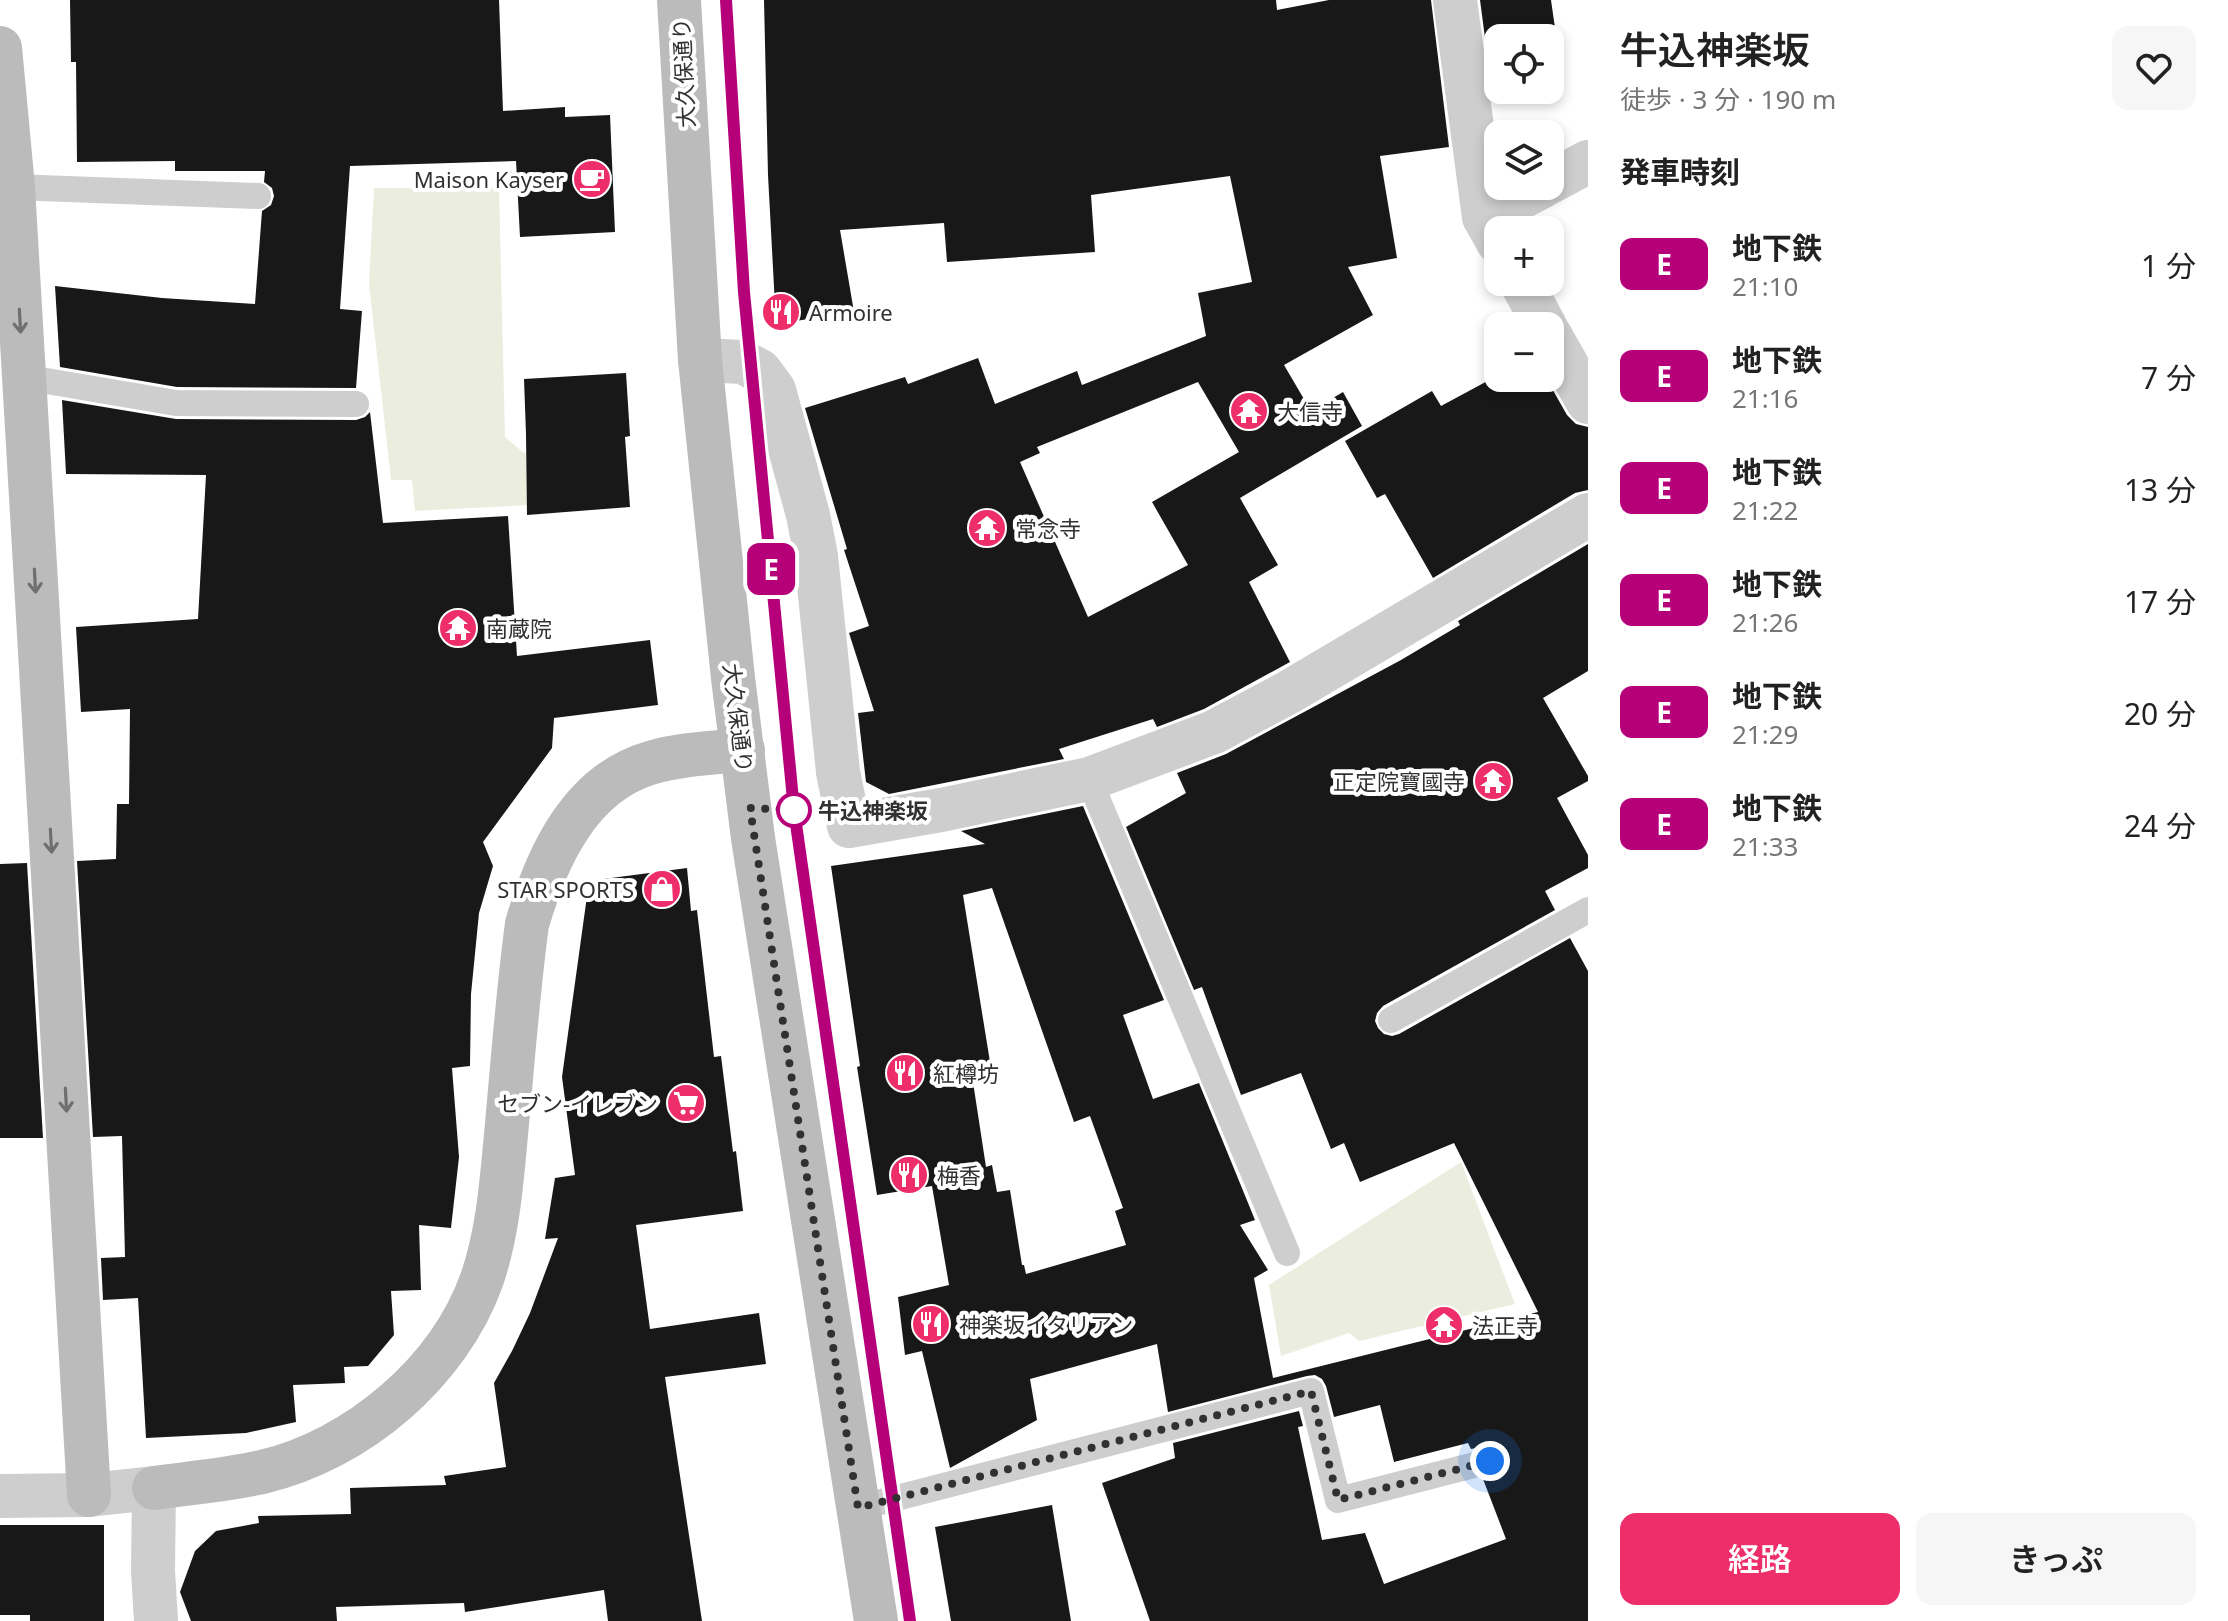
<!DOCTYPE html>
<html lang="ja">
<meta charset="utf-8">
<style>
:root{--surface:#fff;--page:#f6f6f6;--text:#222;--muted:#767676;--accent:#ed2e6b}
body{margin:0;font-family:"Noto Sans","Noto Sans JP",sans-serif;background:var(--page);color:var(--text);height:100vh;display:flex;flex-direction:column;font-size:30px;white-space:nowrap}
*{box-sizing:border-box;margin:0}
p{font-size:26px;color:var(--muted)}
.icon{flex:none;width:44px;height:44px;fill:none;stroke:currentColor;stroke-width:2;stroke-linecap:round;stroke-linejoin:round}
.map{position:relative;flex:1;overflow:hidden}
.details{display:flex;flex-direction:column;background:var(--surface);width:640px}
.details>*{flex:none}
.badge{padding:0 16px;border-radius:12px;font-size:28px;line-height:52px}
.buttons{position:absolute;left:1484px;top:24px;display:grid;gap:16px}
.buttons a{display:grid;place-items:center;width:80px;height:80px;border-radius:16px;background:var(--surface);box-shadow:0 4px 12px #0003;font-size:40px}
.you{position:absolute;width:40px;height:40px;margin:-20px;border:6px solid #fff;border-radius:50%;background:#1a73e8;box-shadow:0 0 0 12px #1a73e833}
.map>.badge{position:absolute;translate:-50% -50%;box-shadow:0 0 0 4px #fff}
h2{padding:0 32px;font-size:30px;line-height:72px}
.round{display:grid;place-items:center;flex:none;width:84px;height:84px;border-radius:16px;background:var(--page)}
.headline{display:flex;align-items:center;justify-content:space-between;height:136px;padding:0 32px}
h1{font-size:38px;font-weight:600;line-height:60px}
.button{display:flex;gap:16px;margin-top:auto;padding:16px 32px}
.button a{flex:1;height:92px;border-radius:16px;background:var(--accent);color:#fff;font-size:32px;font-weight:600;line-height:92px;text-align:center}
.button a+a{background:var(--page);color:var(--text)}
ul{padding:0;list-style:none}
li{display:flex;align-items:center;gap:24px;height:112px;padding:0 32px}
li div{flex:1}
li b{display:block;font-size:30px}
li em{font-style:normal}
li .badge{min-width:88px;font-weight:700;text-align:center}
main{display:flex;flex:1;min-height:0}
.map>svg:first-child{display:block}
</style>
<main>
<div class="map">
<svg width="1588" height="1621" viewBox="0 0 1588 1621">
<rect width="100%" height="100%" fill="#fff"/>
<!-- green -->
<g fill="#ebeedf">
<polygon points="374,188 499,188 505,437 524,453 547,453 550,504 415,511 412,480 391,480 369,284"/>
<polygon points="1461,1162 1515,1304 1359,1341 1349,1333 1281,1356 1269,1285"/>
</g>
<!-- building -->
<g fill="#181818" fill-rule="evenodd">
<polygon points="70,0 499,0 503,111 565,107 565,117 610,115 615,232 520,237 516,161 350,166 340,309 362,311 356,388 177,387 60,367 55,286 162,298 255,304 262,211 271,205 274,196 272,188 264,182 265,171 175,171 175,161 77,162 76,62 71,62"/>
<path d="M764 0H1276L1277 10 1329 0H1431L1449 147 1380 156 1397 258 1348 267 1373 315 1284 365 1311 411 1343 392 1362 426 1240 498 1278 565 1249 582 1290 662 1204 709 1157 727 1153 719 1059 749 1064 759 889 794 866 782 858 713 874 711 849 633 869 626 844 550 847 549 805 408 905 377 908 384 978 358 995 404 1077 371 1082 385 1206 336 1198 293 1252 282 1230 176 1091 195 1095 252 947 262 944 223 840 230 854 312 776 324 768 175ZM1198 382 1239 452 1152 502 1188 565 1088 617 1020 462 1040 453 1037 447Z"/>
<polygon points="1480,0 1551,0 1557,42 1550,43 1550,38 1498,38 1498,51 1487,53"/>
<polygon points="626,373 630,436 625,437 630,507 527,515 526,434 524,379"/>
<polygon points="1493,378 1546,378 1567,415 1576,424 1588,427 1588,490 1575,493 1433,578 1385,494 1377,498 1345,441 1432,391 1441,406"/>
<polygon points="62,400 176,419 356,420 365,417 370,412 383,523 508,516 517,656 650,640 658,705 554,718 552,748 483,842 493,866 479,913 471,994 470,1066 452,1068 459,1157 451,1228 419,1225 421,1290 391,1291 394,1335 368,1366 344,1367 345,1383 293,1385 296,1422 246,1433 146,1438 138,1298 103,1300 101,1258 125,1257 122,1136 93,1137 77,861 116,859 117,804 129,804 130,709 81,712 76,627 198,619 206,475 66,474"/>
<path d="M1588 544V671L1543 698 1588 776V781L1557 798 1588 855V868L1545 891 1555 910 1383 1006 1377 1013 1375 1021 1378 1028 1384 1034 1392 1036 1399 1034 1570 938 1588 971V1621H1150L1102 1483 1175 1458 1173 1443 1299 1411 1303 1426 1298 1427 1322 1540 1365 1533 1384 1584 1506 1539 1483 1479 1502 1472 1506 1465 1505 1456 1501 1449 1495 1446H1486L1471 1449 1468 1443 1394 1462 1380 1405 1334 1417 1326 1386 1322 1379 1315 1375 1307 1376 1168 1412 1157 1344 1030 1379 1037 1420 950 1468 922 1351 905 1355 898 1297 949 1285 932 1186 877 1195 857 1067 860 1066 831 866 985 844 961 831 1083 806 1164 1000 1123 1015 1153 1099 1199 1083 1255 1220 1240 1225 1268 1270 1254 1278 1273 1378 1538 1312 1454 1143 1360 1182 1344 1143 1331 1149 1301 1073 1241 1095 1202 987 1194 990 1126 827 1186 793 1177 773 1226 754 1401 660 1460 625 1458 621ZM992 888 1074 1122 1090 1116 1123 1208 1115 1211 1126 1245 1026 1274 1024 1265H1022L1010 1190 997 1192 992 1165 986 1167 971 1069 990 1062 963 895Z"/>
<polygon points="27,863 43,1138 0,1138 0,864"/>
<polygon points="687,868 691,911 697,910 714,1057 721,1056 733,1152 736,1151 743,1211 636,1225 650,1329 759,1313 766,1364 665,1377 702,1621 608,1621 604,1590 465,1612 464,1603 336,1607 337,1621 191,1621 180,1592 195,1551 216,1531 259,1523 258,1516 351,1514 350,1488 446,1485 444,1476 506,1467 494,1383 512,1351 530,1313 558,1238 545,1239 555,1178 575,1175 562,1077 587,896 596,880"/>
<polygon points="1052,1505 1071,1621 951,1621 935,1527"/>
<polygon points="0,1525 104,1525 104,1621 30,1621 30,1615 0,1615"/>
</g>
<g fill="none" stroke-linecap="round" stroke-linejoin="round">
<!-- lane -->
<g stroke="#cecece" stroke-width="26">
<polyline points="13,187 258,196"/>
<polyline points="23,377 176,403 356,404"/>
<polyline points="1089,779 1287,1253"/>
<polyline points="1391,1020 1588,910"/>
<polyline points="858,1508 1311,1391 1338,1500 1490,1461"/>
</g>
<!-- street -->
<g stroke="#cecece" stroke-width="44">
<polyline points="1455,0 1484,217 1498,242"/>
<polyline points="1550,182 1588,162"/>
<polyline points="1484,217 1543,186"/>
<polyline points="1521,282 1545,326"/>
<polyline points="1550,335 1588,402"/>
<polyline points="700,360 743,362 760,371 774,390 808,515 816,556 838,772 849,826 941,810 1089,779 1214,732 1289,692 1588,515"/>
<polyline points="0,1496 89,1495 154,1488 153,1571 156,1621"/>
</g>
<!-- secondary -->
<g stroke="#bbb" stroke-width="44">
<polyline points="679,0 700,360 733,678 753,838 876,1621"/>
<polyline points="0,48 13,187 89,1495"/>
<path d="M154 1488C190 1483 227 1480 262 1472 357 1450 449 1372 482 1279 499 1229 502 1176 507 1124 513 1057 518 991 527 924 546 859 579 784 650 763 680 754 712 753 743 750"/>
</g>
</g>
<!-- one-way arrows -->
<defs><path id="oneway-shaft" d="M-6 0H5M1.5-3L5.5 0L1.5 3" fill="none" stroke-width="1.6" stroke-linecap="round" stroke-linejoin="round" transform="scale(2)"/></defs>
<g stroke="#6f6f6f">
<use href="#oneway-shaft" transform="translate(20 321) rotate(87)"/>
<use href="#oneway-shaft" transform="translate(35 581) rotate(87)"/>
<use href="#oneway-shaft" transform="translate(51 841) rotate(87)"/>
<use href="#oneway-shaft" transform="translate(66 1100) rotate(87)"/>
</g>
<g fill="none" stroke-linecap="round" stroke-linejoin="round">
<!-- line casing -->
<g stroke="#fff" stroke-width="18">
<polyline id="line" points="726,0 744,292 794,810 910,1621"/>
</g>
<!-- line -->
<use href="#line" stroke="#b6007a" stroke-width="12"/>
<!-- walk -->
<polyline stroke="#313131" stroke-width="8" stroke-dasharray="0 14.4" points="794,810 750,808 858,1508 1311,1391 1338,1500 1490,1461"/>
</g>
<!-- icons -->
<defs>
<g id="cafe-disc" transform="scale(2)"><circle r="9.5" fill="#ed2e6b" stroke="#fff"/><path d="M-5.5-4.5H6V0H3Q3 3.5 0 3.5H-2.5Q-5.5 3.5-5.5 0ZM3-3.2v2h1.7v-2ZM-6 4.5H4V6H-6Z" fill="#fff"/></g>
<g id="restaurant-disc" transform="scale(2)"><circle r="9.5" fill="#ed2e6b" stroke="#fff"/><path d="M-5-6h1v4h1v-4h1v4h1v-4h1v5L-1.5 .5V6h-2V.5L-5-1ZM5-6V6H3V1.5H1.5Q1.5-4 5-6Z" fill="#fff"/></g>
<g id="temple-disc" transform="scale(2)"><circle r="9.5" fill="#ed2e6b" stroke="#fff"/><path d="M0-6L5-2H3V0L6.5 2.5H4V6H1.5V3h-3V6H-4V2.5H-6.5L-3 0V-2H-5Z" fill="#fff"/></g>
<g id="shop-disc" transform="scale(2)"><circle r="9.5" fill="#ed2e6b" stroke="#fff"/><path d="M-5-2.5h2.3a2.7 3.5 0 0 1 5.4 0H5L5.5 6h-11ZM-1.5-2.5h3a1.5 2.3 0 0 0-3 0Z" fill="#fff"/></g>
<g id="supermarket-disc" transform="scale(2)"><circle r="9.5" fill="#ed2e6b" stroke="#fff"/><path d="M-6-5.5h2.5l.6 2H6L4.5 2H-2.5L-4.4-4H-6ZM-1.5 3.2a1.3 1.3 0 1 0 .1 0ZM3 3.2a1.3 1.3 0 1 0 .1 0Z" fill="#fff"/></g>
</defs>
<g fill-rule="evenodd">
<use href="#cafe-disc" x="592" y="179"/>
<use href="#restaurant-disc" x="781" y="312"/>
<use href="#temple-disc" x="1249" y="411"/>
<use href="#temple-disc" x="987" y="528"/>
<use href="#temple-disc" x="458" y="628"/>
<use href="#temple-disc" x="1493" y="781"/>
<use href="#shop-disc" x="662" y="889"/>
<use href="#restaurant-disc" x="905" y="1073"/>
<use href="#supermarket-disc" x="686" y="1103"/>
<use href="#restaurant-disc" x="909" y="1175"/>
<use href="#restaurant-disc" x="931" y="1324"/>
<use href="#temple-disc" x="1444" y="1325"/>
</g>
<!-- markers -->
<circle fill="#fff" stroke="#b6007a" stroke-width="4" cx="794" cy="810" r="16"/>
<g text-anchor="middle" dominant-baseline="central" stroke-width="8" stroke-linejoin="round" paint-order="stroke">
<!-- street labels -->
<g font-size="22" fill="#313131" stroke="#fff">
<text transform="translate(683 73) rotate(-93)">大久保通り</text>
<text transform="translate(739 718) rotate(83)">大久保通り</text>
</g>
<!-- poi labels -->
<g font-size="22" fill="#313131" stroke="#fff" text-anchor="start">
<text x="564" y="179" text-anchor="end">Maison Kayser</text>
<text x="809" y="312">Armoire</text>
<text x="1277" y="411">大信寺</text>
<text x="1015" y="528">常念寺</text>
<text x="486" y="628">南蔵院</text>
<text x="1465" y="781" text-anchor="end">正定院寶國寺</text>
<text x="634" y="889" text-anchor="end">STAR SPORTS</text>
<text x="933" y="1073">紅樽坊</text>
<text x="658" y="1103" text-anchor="end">セブン-イレブン</text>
<text x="937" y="1175">梅香</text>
<text x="959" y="1324">神楽坂イタリアン</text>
<text x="1472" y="1325">法正寺</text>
</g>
<!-- stop labels -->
<g font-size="22" font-weight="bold" fill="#313131" stroke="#fff" text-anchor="start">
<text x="818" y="810">牛込神楽坂</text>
</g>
</g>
</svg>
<div class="buttons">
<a><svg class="icon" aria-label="locate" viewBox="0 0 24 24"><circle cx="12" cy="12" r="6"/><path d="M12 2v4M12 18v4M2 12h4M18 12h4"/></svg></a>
<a><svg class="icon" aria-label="layers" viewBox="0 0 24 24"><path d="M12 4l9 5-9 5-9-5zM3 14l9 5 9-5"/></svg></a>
<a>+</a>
<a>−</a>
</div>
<div class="you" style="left:1490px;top:1461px"></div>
<b class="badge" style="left:771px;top:569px;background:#b6007a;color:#fff">E</b>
</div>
<section class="details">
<div class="headline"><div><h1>牛込神楽坂</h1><p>徒歩 · 3 分 · 190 m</p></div><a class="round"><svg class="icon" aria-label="heart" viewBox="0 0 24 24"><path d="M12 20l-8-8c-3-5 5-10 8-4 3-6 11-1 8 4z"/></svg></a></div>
<h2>発車時刻</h2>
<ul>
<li><span class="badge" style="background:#b6007a;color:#fff">E</span><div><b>地下鉄</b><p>21:10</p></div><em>1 分</em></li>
<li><span class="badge" style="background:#b6007a;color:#fff">E</span><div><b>地下鉄</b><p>21:16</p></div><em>7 分</em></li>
<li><span class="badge" style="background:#b6007a;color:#fff">E</span><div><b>地下鉄</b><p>21:22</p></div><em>13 分</em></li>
<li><span class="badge" style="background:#b6007a;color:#fff">E</span><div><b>地下鉄</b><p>21:26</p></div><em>17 分</em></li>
<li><span class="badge" style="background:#b6007a;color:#fff">E</span><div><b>地下鉄</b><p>21:29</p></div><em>20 分</em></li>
<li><span class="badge" style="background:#b6007a;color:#fff">E</span><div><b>地下鉄</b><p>21:33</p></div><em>24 分</em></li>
</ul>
<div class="button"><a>経路</a><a>きっぷ</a></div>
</section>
</main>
